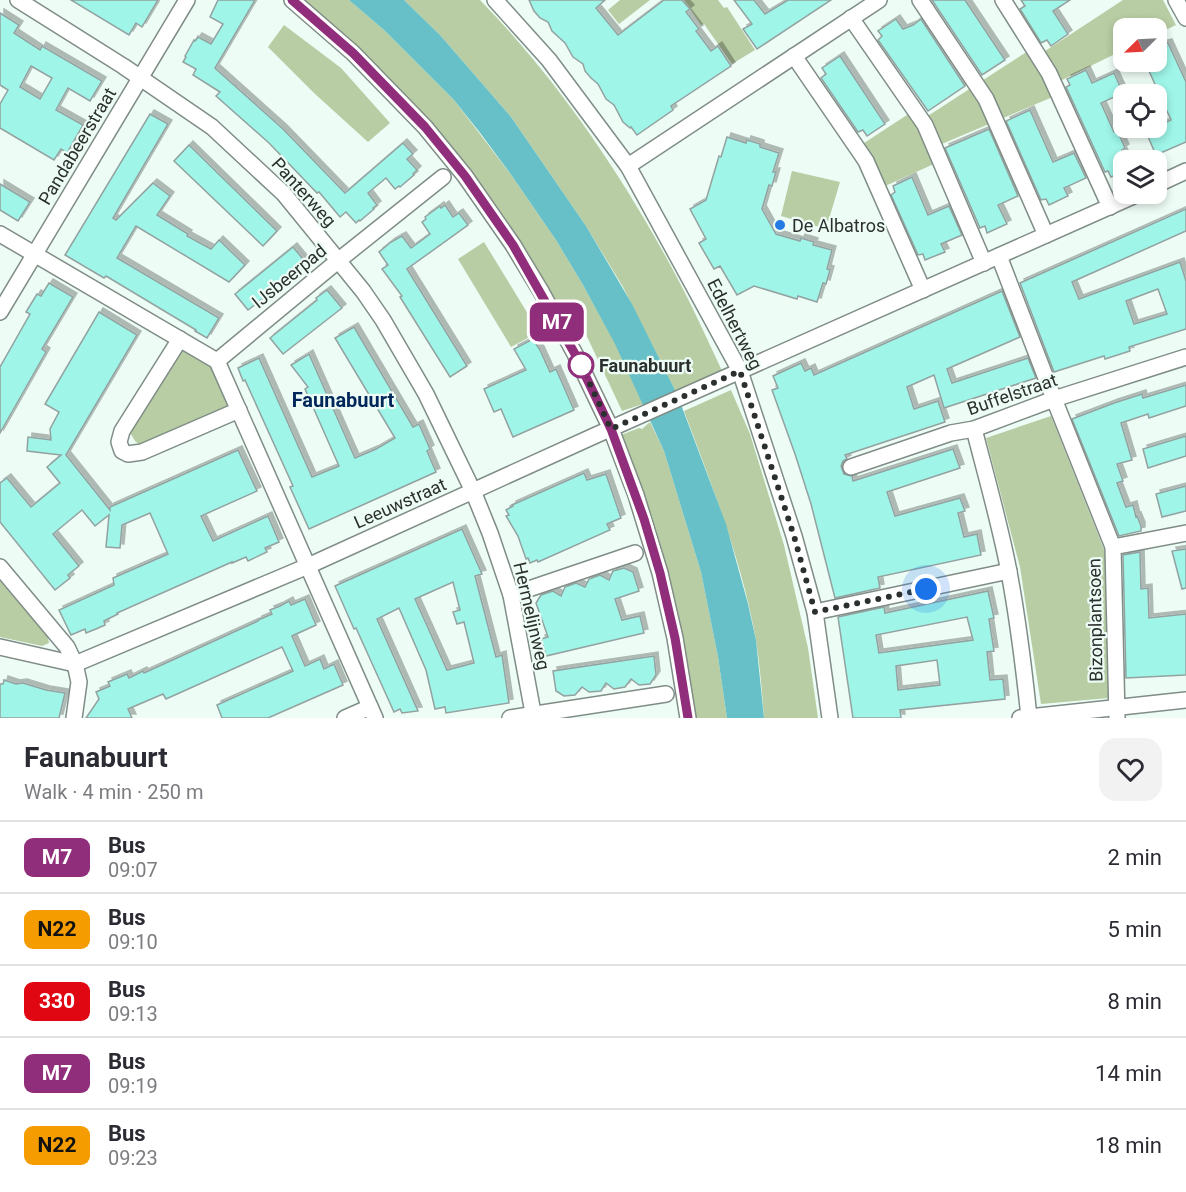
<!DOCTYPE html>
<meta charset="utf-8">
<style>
:root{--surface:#fff;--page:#f2f2f3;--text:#2b2b33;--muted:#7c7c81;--line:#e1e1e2}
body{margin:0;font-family:Roboto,sans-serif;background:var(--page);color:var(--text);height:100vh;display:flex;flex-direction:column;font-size:22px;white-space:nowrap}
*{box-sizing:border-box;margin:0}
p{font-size:20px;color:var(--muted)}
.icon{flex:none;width:33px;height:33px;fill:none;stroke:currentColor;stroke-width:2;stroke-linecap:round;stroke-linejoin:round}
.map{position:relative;height:718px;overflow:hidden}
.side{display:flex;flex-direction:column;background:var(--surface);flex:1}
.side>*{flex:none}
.badge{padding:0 12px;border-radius:9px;font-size:21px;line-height:39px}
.needle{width:39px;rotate:246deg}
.fabs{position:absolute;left:1113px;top:18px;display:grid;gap:12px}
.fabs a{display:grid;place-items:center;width:54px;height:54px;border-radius:12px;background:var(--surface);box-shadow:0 3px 9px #0003;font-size:30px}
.you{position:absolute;width:30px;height:30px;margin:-15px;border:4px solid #fff;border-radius:50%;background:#1a73e8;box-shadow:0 0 0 9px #1a73e833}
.map>.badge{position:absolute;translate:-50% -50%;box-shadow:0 0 0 3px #fff}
.round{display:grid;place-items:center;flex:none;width:63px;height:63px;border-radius:18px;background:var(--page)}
.overview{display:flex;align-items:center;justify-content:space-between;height:102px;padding:0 24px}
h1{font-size:28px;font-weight:700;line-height:45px}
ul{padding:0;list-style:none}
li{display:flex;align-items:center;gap:18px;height:72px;padding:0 24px;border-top:2px solid var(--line)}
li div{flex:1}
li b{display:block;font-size:22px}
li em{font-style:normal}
li .badge{min-width:66px;font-weight:700;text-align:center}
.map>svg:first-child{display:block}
</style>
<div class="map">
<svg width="1186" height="718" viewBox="0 0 1186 718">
<defs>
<filter id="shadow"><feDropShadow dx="4" dy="-4" stdDeviation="0" flood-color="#0004"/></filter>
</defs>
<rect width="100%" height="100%" fill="#edfcf5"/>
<!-- green -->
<g fill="#b8cda3">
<polygon points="303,0 349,0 384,30 454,100 512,176 556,240 583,285 615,343 643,404 622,411 583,328 573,333 544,281 488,197"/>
<path d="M404 0H480C552 74 612 160 662 250 685 290 704 332 723 373L677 394 623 287 586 226 511 117 440 35Z"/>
<polygon points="620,0 650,0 619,24 608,10"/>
<polygon points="684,0 718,0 724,8 727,7 755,50 732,64 704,24 701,25"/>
<polygon points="1123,0 1163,0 1176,25 1157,34 1156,28 1124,28 1123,50 1050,86 1055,96 930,149 936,163 883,187 861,145 910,113 917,123 1031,49 1036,57"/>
<polygon points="284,25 341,68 390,123 368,142 314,93 268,47"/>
<polygon points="792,171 840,182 826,229 781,216"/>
<polygon points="484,242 539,332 511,347 458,259"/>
<polygon points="181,350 191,352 213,365 230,407 140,445 135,441 129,431"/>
<path d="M731 390 750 434 784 545 808 648 818 718H764C762 692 760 666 756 640 742 561 712 486 684 411Z"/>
<polygon points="1051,416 1105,552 1109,698 1041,704 1020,567 986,438"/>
<path d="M650 422 664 451 701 572 718 657 727 718H695C683 620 656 527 621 435L639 428 642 429Z"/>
<polygon points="0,577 47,633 49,643 42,646 0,637"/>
</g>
<!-- water -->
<polygon fill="#67c0c7" points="349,0 404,0 440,35 511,117 586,226 632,304 677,394 726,524 748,604 756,640 764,718 727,718 718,657 701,572 664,451 615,344 583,285 556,240 512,176 481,134 454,100 384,30"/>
<!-- building -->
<g fill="#9ef5e8" stroke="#93a2a0" stroke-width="1.5" fill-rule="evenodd" filter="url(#shadow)">
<polygon points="71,0 158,0 142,27 136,23 129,35"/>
<polygon points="218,0 255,0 215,68 283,129 345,193 403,143 413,154 407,159 417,170 413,174 414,175 400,187 399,186 395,189 386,178 368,193 377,205 373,208 374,209 360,221 359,220 356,223 346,212 340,217 319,192 317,193 269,143 216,96 220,92 193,75 196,69 183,62 186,57 185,56 194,40 195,41 198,37 211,44 223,24 210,17"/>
<polygon points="529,0 605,0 596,8 618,35 664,0 682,0 690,9 686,12 699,29 696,31 711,51 718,46 731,66 671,106 673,110 637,135 631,127 630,128 623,122 614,105 606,99 598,84 591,78 585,71 583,64 573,57 565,43 552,31 548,22 540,18 534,11"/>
<polygon points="734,0 754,0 765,14 788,0 831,0 757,49 743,29 752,24"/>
<polygon points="932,0 965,0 1005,60 982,75"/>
<polygon points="1021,0 1070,0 1053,11 1068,34 1051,46 1047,40 1041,43 1020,9 1025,6"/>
<path d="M0 13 19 25 14 33 40 50 42 46 102 81 90 101 68 88 56 110 83 125 67 153 61 149 54 160 0 128V104L8 90 0 85ZM31 66 52 78 40 99 20 87Z"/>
<polygon points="896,19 903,29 913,25 921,19 965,86 928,111 878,40 882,36 878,31"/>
<polygon points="1168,43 1186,82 1186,142 1156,155 1146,132 1171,120 1145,62 1156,62 1156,46"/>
<polygon points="840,56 885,124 867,136 863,130 858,132 821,78 826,74 822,68"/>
<polygon points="1086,70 1092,83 1114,73 1123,93 1101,103 1114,132 1117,130 1125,148 1122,150 1124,154 1124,172 1111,177 1108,171 1105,172 1066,87 1070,85 1067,79"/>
<polygon points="1030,110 1053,162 1074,153 1086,178 1064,188 1068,196 1049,205 1046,199 1041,200 1006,121"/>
<polygon points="150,114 168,124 113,218 116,220 153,183 170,196 157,215 188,234 187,236 211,249 219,240 245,265 229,282 136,226 117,258 219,318 207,338 195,331 196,330 106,276 104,278 65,255"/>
<polygon points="989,129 1018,196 998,205 1007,224 987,233 985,226 980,228 945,148"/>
<polygon points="727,137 746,143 747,140 760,144 760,147 779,153 773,172 776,172 772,186 769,185 762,209 776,234 800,241 801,238 814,242 813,245 832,250 827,269 830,270 826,284 823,283 817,302 798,296 797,299 754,286 737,295 720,266 714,269 699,243 706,239 690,209 706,200 719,156 721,157"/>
<polygon points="189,145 277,231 263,246 174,161"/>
<polygon points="912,177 928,215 949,206 962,235 941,244 945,252 925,260 923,254 918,255 891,195 895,192 893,186"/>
<polygon points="0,184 30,202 18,221 0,210"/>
<polygon points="445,205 453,217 459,213 468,225 407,269 467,366 450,377 400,297 402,296 382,269 388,265 379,252 391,242 402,236 411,248 430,234 422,222 426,219 425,217 440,206 441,208"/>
<path d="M1186 209V231L1072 282 1079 299 1180 262 1186 281V329L1129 347 1130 351 1105 359 1104 356 1054 372 1020 283ZM1158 289 1167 314 1134 324 1126 301Z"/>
<polygon points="293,247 308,265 297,274 296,273 248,310 235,294"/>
<polygon points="49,283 73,297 42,349 46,352 0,433 0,367 30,314 26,312 37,294 41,296"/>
<polygon points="327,290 342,308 283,354 270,338 317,300 316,298"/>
<polygon points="1002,291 1020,337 947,369 952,383 1028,358 1036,378 944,408 934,375 907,387 914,409 938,401 945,422 845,455 847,459 843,461 841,466 844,474 852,476 853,481 953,449 960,468 887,492 895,516 960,498 965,511 958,513 964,537 977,534 981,555 878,577 880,588 835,598 811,504 795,454 772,390 778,388 773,376 801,363 805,371 811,368 814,375"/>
<polygon points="99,312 137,335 66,455 110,510 110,507 238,450 257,491 201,516 213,541 268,516 279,542 265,548 267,552 248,561 246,557 232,563 232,562 117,613 118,614 104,621 105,625 96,629 86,633 85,629 71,635 59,610 114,585 113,578 168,554 150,513 122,525 120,548 106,547 109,515 95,526 82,510 53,534 79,566 68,575 70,578 55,590 0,522 0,483 7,478 31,507 60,483 47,467 61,455 27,451 28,437 51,440 50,429 59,412 45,404"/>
<polygon points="354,327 413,427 419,424 430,449 427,451 436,472 309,529 290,487 293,486 245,380 243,381 238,368 259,358 312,477 339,466 305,389 308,387 291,365 309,354 355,458 376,449 395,438 335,338"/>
<polygon points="533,339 540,350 550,372 556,369 574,410 513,437 501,409 494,412 484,389 526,370 514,349"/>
<polygon points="1186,385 1186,406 1149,418 1148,414 1121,423 1132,460 1117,464 1123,481 1117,483 1126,507 1133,505 1136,517 1137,516 1141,526 1141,531 1119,536 1072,419 1114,403 1142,394 1143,398"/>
<polygon points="1186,436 1186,456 1148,468 1143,449"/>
<polygon points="584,473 587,480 606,474 621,518 607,524 610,530 538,562 537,560 530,563 528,558 526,559 518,536 506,516 509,515 506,510 513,506 512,505"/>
<polygon points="1186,486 1186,511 1162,517 1156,494"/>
<path d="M462 529 482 574 475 576 496 657 502 655 509 703 446 713 445 707 435 709 426 670 399 608 377 619 418 711 402 713 400 709 394 712 356 628 354 629 335 586ZM453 582 460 610 453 612 457 624 464 622 474 663 447 670 415 599Z"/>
<polygon points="1186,549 1186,588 1182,589 1172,551"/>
<polygon points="1140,552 1141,589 1148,588 1149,618 1186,614 1186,675 1126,678 1123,555"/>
<polygon points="624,568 633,572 639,591 615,599 622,620 640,616 644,633 546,656 541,639 548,637 536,603 541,595 553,591 561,596 565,587 576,583 585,587 589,579 600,575 609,580 613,571"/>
<path d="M988 591 994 618 989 619 994 651 987 652 990 680 1003 679 1005 699 900 710 901 718H853L838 617 884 607 885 613ZM967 617 973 640 879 653 876 635ZM937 660 940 685 898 690 896 666Z"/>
<polygon points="305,599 316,625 292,636 305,666 320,659 324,669 334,664 343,685 268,718 222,718 217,705 293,671 282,647 166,699 163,694 128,709 132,718 86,718 99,699 96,692 110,686 108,682 127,674 129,678 143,671 144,673 258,621 258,620 272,614 270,610 280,606 289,601 291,605"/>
<polygon points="654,656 656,675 650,684 639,685 631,679 625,687 614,689 606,683 601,691 589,692 582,687 575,695 564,696 556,691 553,671"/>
<polygon points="4,680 16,684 23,683 46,690 65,693 59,718 0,718 0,684 3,684"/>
</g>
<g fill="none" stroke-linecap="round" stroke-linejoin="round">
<!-- minor casing -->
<g stroke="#808d87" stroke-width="18">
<g id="minor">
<polyline points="18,0 123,66 212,127 284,194 363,291 383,320 426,394 473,491 490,533 511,595 534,718"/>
<polyline points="292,0 353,53 425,127 465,176 513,245 542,293 575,354 611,429 636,495 660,573 675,638 688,718"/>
<polyline points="495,0 549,60 628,166 740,371 794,536 815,612 830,718"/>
<polyline points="920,0 986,99 1046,235"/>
<polyline points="1003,0 1049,73 1110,207"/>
<polyline points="1176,0 1186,18"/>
<polyline points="851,18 925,125 984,263"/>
<polyline points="794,56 866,161 923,290"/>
<polyline points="628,166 879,0"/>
<polyline points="1156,185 1186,171"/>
<polyline points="0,234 217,361 375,718"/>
<polyline points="999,256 1054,399 1113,547 1117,718"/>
<polyline points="0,312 187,0"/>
<polyline points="180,339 122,431 119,442 122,451 128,454 142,452 239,410"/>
<polyline points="217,361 339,260 443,177"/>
<path d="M974 429C986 476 1000 524 1009 572 1018 620 1024 669 1029 717"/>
<polyline points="851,467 951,433 974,429 1054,399 1186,357"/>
<polyline points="1113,547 1186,533"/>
<polyline points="0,567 67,647 75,664 79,682 74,718"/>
<polyline points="511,595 635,553"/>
<polyline points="815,612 1009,571"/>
<polyline points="0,647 75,664"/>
<polyline points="75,664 308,566 594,436 1138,194"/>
<polyline points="345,718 370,707"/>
<polyline points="510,718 666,694"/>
<polyline points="1020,718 1186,700"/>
</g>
</g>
<!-- minor -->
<use href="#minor" stroke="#fff" stroke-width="15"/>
</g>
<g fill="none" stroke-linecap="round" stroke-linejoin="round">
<!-- line casing -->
<g stroke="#fff" stroke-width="14">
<polyline id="line" points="292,0 353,53 387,88 425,127 465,176 513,245 575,354 611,429 644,519 660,573 675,638 688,718"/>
</g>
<!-- line -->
<use href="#line" stroke="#912e7b" stroke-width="9"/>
<!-- walk -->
<polyline stroke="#2b302e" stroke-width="6" stroke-dasharray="0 10.8" points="581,365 611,429 740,371 794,536 815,612 926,589"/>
</g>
<!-- markers -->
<circle fill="#257ae4" stroke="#edfcf5" stroke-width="2" cx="780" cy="225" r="6"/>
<circle fill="#fff" stroke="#912e7b" stroke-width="3" cx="581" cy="365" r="12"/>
<g text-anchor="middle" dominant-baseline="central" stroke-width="4.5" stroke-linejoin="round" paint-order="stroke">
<!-- street labels -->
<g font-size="18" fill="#2b302e" stroke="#edfcf5">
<text transform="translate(77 146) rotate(-59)">Pandabeerstraat</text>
<text transform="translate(304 192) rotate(48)">Panterweg</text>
<text transform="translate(289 276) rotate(-39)">IJsbeerpad</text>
<text transform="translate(735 324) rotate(63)">Edelhertweg</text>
<text transform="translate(1012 394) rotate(-19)">Buffelstraat</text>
<text transform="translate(400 503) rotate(-24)">Leeuwstraat</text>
<text transform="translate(532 616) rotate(77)">Hermelijnweg</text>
<text transform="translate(1095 620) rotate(-91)">Bizonplantsoen</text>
</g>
<!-- poi labels -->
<g font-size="18" fill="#2b302e" stroke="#edfcf5" text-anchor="start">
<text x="792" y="225">De Albatros</text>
</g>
<!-- stop labels -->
<g font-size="18" font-weight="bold" fill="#2b302e" stroke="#edfcf5" text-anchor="start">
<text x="599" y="365">Faunabuurt</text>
</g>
<!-- neighbourhood labels -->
<g font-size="20" font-weight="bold" fill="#002759" stroke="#edfcf5">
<text x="343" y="400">Faunabuurt</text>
</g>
</g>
</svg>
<div class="fabs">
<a><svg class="needle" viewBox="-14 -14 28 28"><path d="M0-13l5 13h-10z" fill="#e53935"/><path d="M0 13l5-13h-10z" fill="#7c7c81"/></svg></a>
<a><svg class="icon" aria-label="locate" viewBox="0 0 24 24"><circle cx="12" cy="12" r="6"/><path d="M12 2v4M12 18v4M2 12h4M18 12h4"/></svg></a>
<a><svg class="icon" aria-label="layers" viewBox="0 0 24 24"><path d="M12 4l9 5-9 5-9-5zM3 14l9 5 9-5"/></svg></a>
</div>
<div class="you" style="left:926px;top:589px"></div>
<b class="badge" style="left:557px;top:322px;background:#912e7b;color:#fff">M7</b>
</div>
<section class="side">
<div class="overview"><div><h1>Faunabuurt</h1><p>Walk · 4 min · 250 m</p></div><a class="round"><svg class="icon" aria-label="heart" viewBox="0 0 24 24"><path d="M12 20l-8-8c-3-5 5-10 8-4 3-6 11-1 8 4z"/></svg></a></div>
<ul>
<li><span class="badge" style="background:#912e7b;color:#fff">M7</span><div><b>Bus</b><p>09:07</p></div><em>2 min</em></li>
<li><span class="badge" style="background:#f59c00;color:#111">N22</span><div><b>Bus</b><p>09:10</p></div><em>5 min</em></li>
<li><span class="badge" style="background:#e00713;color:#fff">330</span><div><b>Bus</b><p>09:13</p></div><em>8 min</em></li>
<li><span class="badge" style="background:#912e7b;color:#fff">M7</span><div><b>Bus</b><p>09:19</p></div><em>14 min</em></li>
<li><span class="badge" style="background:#f59c00;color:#111">N22</span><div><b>Bus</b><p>09:23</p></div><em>18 min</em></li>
</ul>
</section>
